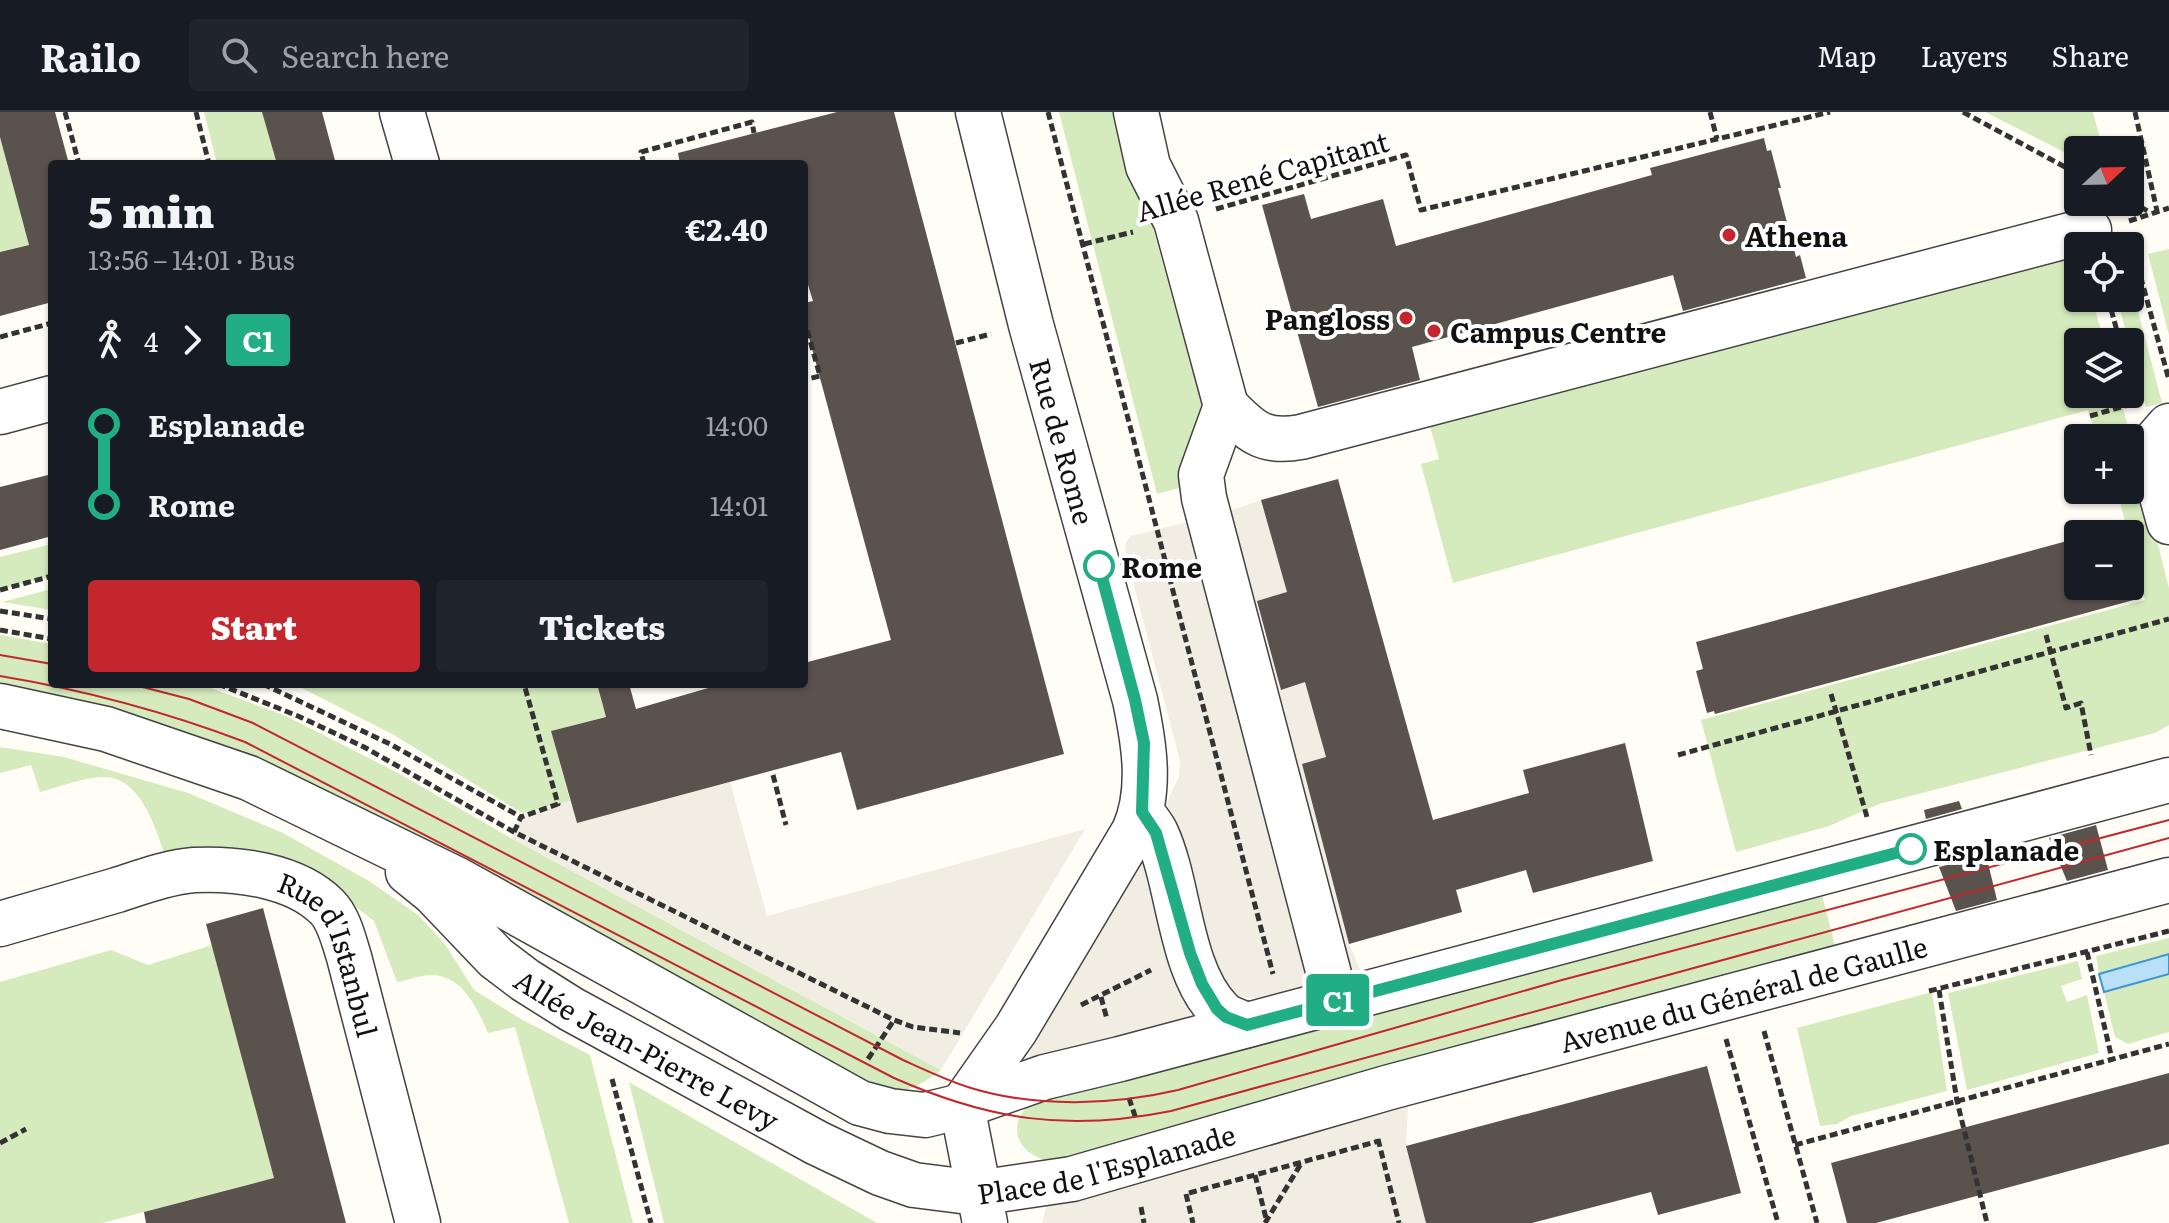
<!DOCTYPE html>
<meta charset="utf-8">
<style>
:root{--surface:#171b24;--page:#20242c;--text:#f1f3f6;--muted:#9ea1a6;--line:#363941;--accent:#c4262e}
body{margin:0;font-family:Literata,serif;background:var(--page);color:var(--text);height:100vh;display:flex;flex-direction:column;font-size:30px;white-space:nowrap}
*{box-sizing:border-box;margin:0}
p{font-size:26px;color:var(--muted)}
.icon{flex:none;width:44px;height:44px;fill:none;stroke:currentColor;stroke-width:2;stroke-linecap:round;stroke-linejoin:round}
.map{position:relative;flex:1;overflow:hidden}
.sheet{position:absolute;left:48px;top:48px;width:760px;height:528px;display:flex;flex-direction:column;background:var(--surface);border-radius:8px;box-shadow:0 2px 6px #0004}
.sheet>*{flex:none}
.badge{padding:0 16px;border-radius:6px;font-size:28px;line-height:52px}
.needle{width:52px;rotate:68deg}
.controls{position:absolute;left:2064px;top:24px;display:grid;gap:16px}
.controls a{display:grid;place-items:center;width:80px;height:80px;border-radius:8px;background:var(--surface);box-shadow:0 2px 6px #0004;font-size:40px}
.map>.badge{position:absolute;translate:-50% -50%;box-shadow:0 0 0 4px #fff}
.legs{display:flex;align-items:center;gap:12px;height:88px;padding:0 40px;font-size:26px}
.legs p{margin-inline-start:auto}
.summary{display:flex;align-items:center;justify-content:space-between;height:136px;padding:0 40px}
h1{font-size:44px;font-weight:800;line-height:60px}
.action{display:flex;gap:16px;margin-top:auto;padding:16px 40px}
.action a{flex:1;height:92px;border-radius:8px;background:var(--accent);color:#fff;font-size:32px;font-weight:800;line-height:92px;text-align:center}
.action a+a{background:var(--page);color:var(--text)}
ul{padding:0 40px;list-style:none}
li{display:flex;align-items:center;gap:28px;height:80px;font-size:30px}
li i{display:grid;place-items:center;width:12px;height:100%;margin:0 10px;background:currentColor}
li i::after{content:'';width:20px;height:20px;margin:-10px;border:6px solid;border-radius:50%;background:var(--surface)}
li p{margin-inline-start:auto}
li:first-child i{background:linear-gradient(#0000 50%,currentColor 0)}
li:last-child i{background:linear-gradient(currentColor 50%,#0000 0)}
header{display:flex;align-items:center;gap:48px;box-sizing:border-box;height:112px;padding:0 40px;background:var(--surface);border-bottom:2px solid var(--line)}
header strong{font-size:38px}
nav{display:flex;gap:44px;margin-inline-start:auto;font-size:28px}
.search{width:560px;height:72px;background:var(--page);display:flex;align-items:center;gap:20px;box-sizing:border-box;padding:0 28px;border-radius:8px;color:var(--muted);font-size:30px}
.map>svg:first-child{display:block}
</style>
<header>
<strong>Railo</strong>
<div class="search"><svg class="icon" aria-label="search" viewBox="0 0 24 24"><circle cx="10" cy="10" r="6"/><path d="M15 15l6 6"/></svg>Search here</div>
<nav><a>Map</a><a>Layers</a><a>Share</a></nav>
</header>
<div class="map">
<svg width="2169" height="1111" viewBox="0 0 2169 1111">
<rect width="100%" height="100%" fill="#fffdf5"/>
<!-- green -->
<g fill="#d5ebbd">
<polygon points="204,0 263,0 277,52 217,52"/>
<polygon points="1059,0 1121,0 1196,272 1207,269 1190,373 1157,382"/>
<polygon points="1985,0 2093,0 2103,38 2078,38 2078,47"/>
<polygon points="0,25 25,118 44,129 0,140"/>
<polygon points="2078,137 2078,186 2092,186 2104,230 2078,230 2078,282 2119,282 2131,325 2130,327 2096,326 2088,298 1453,471 1421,352 1439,347 1428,307"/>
<polygon points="2169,137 2169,223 2148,142"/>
<polygon points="2130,168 2162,291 2146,295 2117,186 2130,186"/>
<polygon points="2130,362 2141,365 2169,476 2169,613 2155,621 1879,692 1829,714 1736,740 1701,608 2145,488 2117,378 2130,378"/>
<polygon points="52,432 52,464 0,478 0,445"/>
<polygon points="52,477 52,498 2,490"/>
<path d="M0 523 52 532V572H200L286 604 398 661 511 726 941 958C915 978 902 981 869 981L344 693 0 576Z"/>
<polygon points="294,572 597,572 604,599 612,603 551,619 570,689 522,701 392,622"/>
<path d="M0 635 64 645 188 681 283 721 369 769 418 803 445 832 474 878 521 907 590 943 633 1111H569L515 915 488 921C477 897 465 867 435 863 423 862 408 868 397 870L374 809 333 777 165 744C156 716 140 663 102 665 82 666 59 675 40 680L31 653 0 661Z"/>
<path d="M1820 775 1837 841 1058 1050C1023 1048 1002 1019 1030 991Z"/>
<polygon points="2169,826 2169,842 2099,862 2096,844"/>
<polygon points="212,833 276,1073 262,1069 102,1111 0,1111 0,870 111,838 148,853"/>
<polygon points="2078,849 2082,867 2061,874 2067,890 2087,883 2099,941 1967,978 1948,881"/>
<polygon points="2169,862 2169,920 2128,932 2115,925 2104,880"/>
<polygon points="1932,880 1947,979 1851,1004 1837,1012 1820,1014 1797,916"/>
<polygon points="629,970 877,1111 664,1111"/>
</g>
<!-- plaza -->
<g fill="#f1ede2">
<polygon points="1261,388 1287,480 1258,489 1282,578 1305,570 1315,606 1326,645 1302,653 1349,832 1361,860 1264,886 1246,886 1227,880 1209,865 1166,692 1179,665 1180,649 1125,439 1126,430 1131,424 1217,403"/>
<polygon points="730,670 767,804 1085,717 941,958 511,726 522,701 570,689 577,711"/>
<polygon points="1146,748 1149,752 1190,898 1189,906 1179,912 1029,948 1030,940 1140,750"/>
<polygon points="1405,987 1408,994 1406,1034 1426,1111 1042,1111 1047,1092"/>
</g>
<!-- water -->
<polygon fill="#b9e0f7" stroke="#3f96cf" stroke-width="2" points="2169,842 2169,862 2104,880 2099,862"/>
<!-- building -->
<g fill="#5a524d">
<polygon points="0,0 55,0 69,52 52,52 52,190 0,204 0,140 29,133 0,25"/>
<polygon points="262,0 322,0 336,52 277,52"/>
<polygon points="837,0 894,0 1064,642 857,698 841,640 577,711 551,619 606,605 597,572 629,572 636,597 722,572 804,572 804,551 891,528 804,207 804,191 813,189 804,160 804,52 680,52 678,41"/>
<polygon points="1764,26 1767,39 1771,38 1781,76 1778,76 1796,145 1800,143 1806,166 1683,199 1673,163 1412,235 1420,268 1318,295 1262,93 1304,82 1311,107 1383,87 1396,134 1652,63 1650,56"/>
<polygon points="52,362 52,424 0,438 0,375"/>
<polygon points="1338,367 1433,708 1529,681 1523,658 1625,631 1653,749 1533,781 1526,758 1456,778 1462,800 1349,832 1302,652 1326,645 1305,570 1281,578 1257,489 1287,480 1261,388"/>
<polygon points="2078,426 2078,474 2130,474 2130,444 2141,486 1715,602 1714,599 1707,601 1696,559 1703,557 1696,530"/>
<polygon points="1959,689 1962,697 1926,707 1924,698"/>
<polygon points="2096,713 2108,758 2067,769 2049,726"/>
<polygon points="1986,743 1997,788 1956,799 1939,755"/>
<polygon points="263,796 346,1111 146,1111 144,1100 274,1066 206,812"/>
<polygon points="1707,954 1741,1081 1658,1103 1651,1080 1532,1111 1426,1111 1406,1034"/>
<polygon points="2169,961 2169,1032 1876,1111 1847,1111 1831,1051"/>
</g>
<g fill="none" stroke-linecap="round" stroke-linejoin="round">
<!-- minor casing -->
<g stroke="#444" stroke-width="47">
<g id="minor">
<polyline points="402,0 417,52"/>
<path id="s1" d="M978 0 1031 213 1135 588C1144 631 1152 678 1134 719L1016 917 962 994 985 1111"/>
<polyline points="1136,0 1148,54 1176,109 1226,294 1201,363 1204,386 1336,889"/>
<path d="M1226 294C1251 320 1264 332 1301 325L2089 118"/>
<polyline points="0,300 52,286"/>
<polyline points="2169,314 2149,337 2169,410"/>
<polyline points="0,594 106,617 249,666 456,767 860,991 890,999 925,1003 962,994 1045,965 1120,947 2169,668"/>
<path d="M1142 700C1146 707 1152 713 1156 721 1180 772 1179 858 1220 899 1227 907 1238 909 1247 913"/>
<path id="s2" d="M408 760 434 781 496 846 525 868 571 897 817 1031 880 1061 914 1073 977 1081 1072 1067 1390 975 2169 768"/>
<path id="s3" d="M0 812C39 801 78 789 117 778 142 770 169 760 194 758 237 756 295 763 327 795 339 807 344 829 349 845L418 1111"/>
</g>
</g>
<!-- path -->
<g stroke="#333" stroke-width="5" stroke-dasharray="8 4" stroke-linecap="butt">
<polyline points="65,0 79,52"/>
<polyline points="196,0 209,52"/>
<polyline points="1048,0 1273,862"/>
<polyline points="1710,0 1717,27"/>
<polyline points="1963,0 2078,62"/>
<polyline points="2135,0 2157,99"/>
<polyline points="644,52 641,40 752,10 754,21"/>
<polyline points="2130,89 2151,101"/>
<polyline points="1216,97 1406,43 1421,98 1830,0"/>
<polyline points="2129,109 2169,96"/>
<polyline points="2131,130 2169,268"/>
<polyline points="1084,132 1133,120"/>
<polyline points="2108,186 2120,230"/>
<polyline points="804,207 820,264 804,268"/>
<polyline points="0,225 52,211"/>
<polyline points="956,231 991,222"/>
<polyline points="2130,267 2136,289"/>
<polyline points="2090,304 2132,292"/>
<polyline points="0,478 52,464"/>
<polyline points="0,499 52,507"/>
<polyline points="0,518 52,527"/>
<polyline points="2046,523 2066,596 2081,591 2091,643"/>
<polyline points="218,572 298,604 364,635 514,720 894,908 913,915 960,921"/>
<polyline points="263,572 390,632 521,705"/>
<polyline points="1831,582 1867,705"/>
<polyline points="1678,643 2169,507"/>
<polyline points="773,663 786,713"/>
<polyline points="514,720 521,705 558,692 524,572"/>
<polyline points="2087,840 2112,947"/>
<polyline points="1939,878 1957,989 1987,1111"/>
<polyline points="1929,879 2169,819"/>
<polyline points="1101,885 1107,907"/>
<polyline points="1081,893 1151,858"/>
<polyline points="1764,919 1817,1111"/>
<polyline points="1726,927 1778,1111"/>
<polyline points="868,947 894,908"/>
<polyline points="612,967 651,1111"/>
<polyline points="1129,986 1136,1007"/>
<polyline points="1378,1027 1399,1111"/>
<polyline points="0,1031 26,1017"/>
<polyline points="1795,1033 2169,932"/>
<polyline points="1255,1063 1267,1110"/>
<polyline points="1189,1081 1379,1029"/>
<polyline points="1186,1082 1193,1111"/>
<polyline points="1141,1095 1144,1111"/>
<polyline points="1265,1111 1302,1050"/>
</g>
<!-- minor -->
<use href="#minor" stroke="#fff" stroke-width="44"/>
<!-- tram -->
<g stroke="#c4262e" stroke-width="2">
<polyline points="0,543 52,552"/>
<path d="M0 564C84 578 166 600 245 630L894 966C989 1008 1068 1020 1171 999L2169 726"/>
<path d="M131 572 189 587 253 611 903 948C925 958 948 969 971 976 1036 996 1114 993 1178 978L1562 868 2169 708"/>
</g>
</g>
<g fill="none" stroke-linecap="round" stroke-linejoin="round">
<!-- line-1 casing -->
<g stroke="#fff" stroke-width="18">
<polyline id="line-1" points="1099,454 1135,588 1144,631 1142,700 1156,721 1190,841 1202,872 1217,897 1226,905 1247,913 1911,737"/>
</g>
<!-- line-1 -->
<use href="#line-1" stroke="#22ae84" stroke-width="12"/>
</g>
<!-- markers -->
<g fill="#c4262e" stroke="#fff" stroke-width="3">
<circle cx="1729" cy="123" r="8"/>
<circle cx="1406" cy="206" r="8"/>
<circle cx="1434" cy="219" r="8"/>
</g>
<g fill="#fff" stroke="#22ae84" stroke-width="4">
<circle cx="1099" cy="454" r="14"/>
<circle cx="1911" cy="737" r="14"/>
</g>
<g text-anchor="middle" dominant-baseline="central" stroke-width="8" stroke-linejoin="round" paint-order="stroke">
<!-- street labels -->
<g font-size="28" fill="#111" stroke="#fff">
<text transform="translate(1262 63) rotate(-16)">Allée René Capitant</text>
<text stroke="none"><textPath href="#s1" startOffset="340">Rue de Rome</textPath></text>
<text stroke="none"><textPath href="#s3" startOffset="384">Rue d'Istanbul</textPath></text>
<text stroke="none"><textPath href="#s2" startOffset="1456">Avenue du Général de Gaulle</textPath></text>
<text stroke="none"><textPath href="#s2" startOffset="300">Allée Jean-Pierre Levy</textPath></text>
<text stroke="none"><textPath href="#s2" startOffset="796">Place de l'Esplanade</textPath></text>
</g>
<!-- poi labels -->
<g font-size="28" font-weight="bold" fill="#111" stroke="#fff" text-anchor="start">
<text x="1745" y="123">Athena</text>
<text x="1390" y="206" text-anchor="end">Pangloss</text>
<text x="1450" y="219">Campus Centre</text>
</g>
<!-- stop labels -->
<g font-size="28" font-weight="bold" fill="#111" stroke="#fff" text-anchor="start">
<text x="1121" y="454">Rome</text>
<text x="1933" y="737">Esplanade</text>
</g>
</g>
</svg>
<div class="controls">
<a><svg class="needle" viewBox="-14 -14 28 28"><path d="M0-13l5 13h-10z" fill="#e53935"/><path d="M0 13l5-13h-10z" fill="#9ea1a6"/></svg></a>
<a><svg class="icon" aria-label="locate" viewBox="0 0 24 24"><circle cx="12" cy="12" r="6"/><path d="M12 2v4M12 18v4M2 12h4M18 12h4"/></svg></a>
<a><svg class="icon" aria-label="layers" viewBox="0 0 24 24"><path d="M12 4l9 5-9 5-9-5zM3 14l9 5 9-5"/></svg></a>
<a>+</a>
<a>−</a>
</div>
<b class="badge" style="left:1338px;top:888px;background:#22ae84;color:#fff">C1</b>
<section class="sheet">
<div class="summary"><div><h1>5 min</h1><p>13:56 – 14:01 · Bus</p></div><b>€2.40</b></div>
<div class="legs"><svg class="icon" aria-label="walk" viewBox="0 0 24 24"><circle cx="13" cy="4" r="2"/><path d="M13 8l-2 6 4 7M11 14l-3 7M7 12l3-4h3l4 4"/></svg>4<svg class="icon" aria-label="forward" viewBox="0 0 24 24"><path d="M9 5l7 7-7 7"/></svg><b class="badge" style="background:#22ae84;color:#fff">C1</b></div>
<ul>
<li><i style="color:#22ae84"></i><b>Esplanade</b><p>14:00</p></li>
<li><i style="color:#22ae84"></i><b>Rome</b><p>14:01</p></li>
</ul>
<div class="action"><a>Start</a><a>Tickets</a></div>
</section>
</div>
